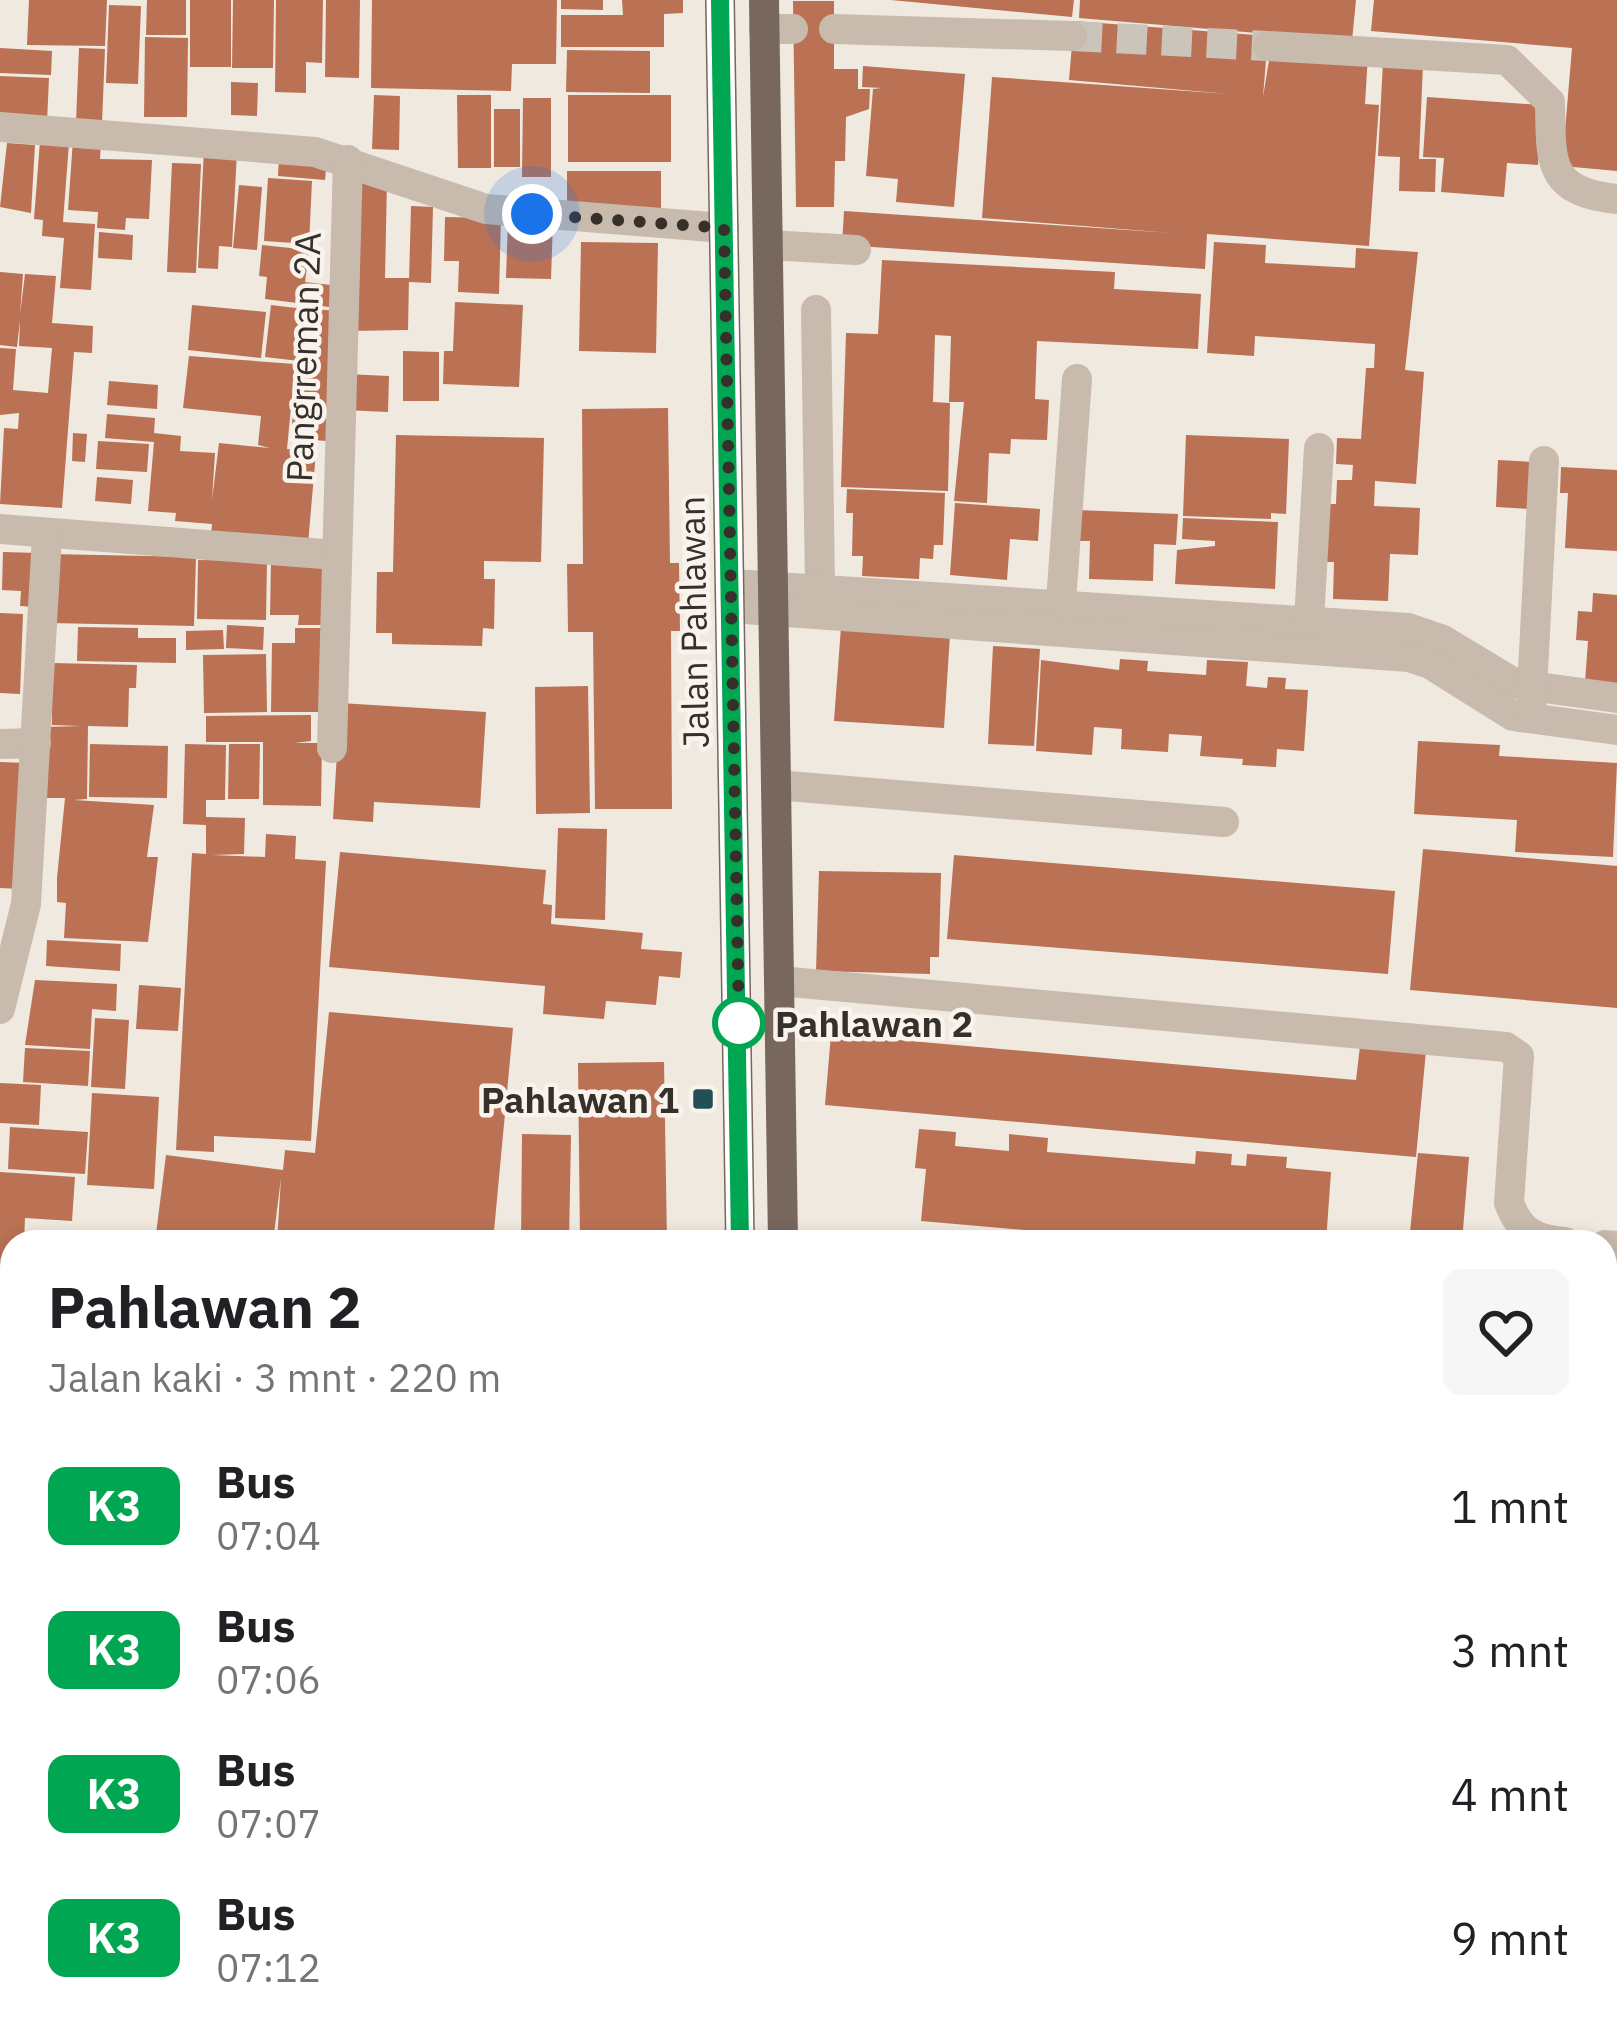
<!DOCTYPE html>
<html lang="id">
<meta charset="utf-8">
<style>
:root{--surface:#fff;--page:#f6f6f6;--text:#202124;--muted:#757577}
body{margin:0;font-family:"IBM Plex Sans",sans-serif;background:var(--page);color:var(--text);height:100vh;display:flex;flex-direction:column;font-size:45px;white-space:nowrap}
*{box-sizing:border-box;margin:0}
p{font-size:39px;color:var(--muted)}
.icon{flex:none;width:66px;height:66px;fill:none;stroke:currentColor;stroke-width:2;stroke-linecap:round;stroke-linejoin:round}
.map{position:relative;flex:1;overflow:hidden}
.sheet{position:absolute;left:0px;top:1230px;width:1617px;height:804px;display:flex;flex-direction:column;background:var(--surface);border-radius:36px 36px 0 0;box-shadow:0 6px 18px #0003}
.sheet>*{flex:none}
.badge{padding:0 24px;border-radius:18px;font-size:42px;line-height:78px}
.you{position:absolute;width:60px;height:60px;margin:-30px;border:9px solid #fff;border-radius:50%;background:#1a73e8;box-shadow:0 0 0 18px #1a73e833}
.map>.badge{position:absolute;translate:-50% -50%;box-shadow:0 0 0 6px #fff}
.round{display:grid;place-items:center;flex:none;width:126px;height:126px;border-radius:18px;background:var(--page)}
.head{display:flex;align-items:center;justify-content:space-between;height:204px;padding:0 48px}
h1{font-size:57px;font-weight:700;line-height:90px}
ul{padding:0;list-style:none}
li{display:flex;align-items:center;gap:36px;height:144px;padding:0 48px}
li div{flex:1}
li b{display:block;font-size:45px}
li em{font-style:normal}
li .badge{min-width:132px;font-weight:700;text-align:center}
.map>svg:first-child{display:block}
</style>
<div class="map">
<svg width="1617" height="2034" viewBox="0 0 1617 2034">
<rect width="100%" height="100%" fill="#f0e9df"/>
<!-- building -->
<g fill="#ba7154">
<polygon points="29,0 107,0 105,46 27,45"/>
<polygon points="147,0 186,0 186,35 146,35"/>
<rect x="190" y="0" width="41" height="67"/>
<polygon points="233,0 274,0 273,68 232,68"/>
<polygon points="276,0 323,0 322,63 306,62 306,93 275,92"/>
<polygon points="326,0 360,0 359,78 325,77"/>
<polygon points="372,0 557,0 556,64 512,64 511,91 371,88"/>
<polygon points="561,0 603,0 603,10 561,9"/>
<polygon points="622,0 683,0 683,13 664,14 664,47 561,47 561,15 623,15"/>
<polygon points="891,0 1074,0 1072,17"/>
<polygon points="1080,0 1356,0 1352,41 1079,18"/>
<polygon points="1374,0 1617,0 1617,171 1562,166 1572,48 1371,31"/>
<polygon points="793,1 834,1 834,69 858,69 858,89 870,89 869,109 846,117 845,161 835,161 834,207 796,207"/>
<polygon points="109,5 141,6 138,84 106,83"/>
<polygon points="1074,21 1268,36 1263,97 1271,48 1368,55 1365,104 1379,105 1369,246 1207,234 1205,269 842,245 844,211 1172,233 982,218 992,77 1229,94 1069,80"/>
<polygon points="145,37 188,38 187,117 144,117"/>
<polygon points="0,48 52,51 51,75 0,73"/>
<polygon points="79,48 105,49 102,123 76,122"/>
<polygon points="567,50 650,51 650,93 566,92"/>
<polygon points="1383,62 1423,64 1419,159 1436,159 1435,192 1399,191 1400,157 1378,156"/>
<polygon points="863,66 965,74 954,207 896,202 898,179 866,176 873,89 882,88 862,87"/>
<polygon points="0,76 49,78 47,122 0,120"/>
<polygon points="231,82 258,83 257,116 231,115"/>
<polygon points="374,95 400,96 399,150 372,149"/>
<polygon points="457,95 491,95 491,168 458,168"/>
<rect x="568" y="95" width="103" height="67"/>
<polygon points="1427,97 1542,105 1538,165 1507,163 1504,197 1441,192 1444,158 1423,157"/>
<polygon points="523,98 551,98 551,177 522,177"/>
<rect x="494" y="109" width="26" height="58"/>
<polygon points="73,140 101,142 100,159 152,160 149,219 126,218 125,230 97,228 98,212 68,210"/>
<polygon points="40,141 69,143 63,222 95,224 91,290 60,288 64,238 42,236 43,220 34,219"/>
<polygon points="7,143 35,145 31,213 0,207"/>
<polygon points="204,149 237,151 232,247 219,246 218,269 198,268"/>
<polygon points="279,156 327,159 325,180 278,176"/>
<polygon points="172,163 201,164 196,273 167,272"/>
<rect x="567" y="171" width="94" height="40"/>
<polygon points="268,178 312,181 309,244 264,241"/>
<polygon points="352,180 387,181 385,278 409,278 408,330 349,331"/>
<polygon points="239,185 262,187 257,250 233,248"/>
<polygon points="411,206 433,207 431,283 409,282"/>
<polygon points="445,217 501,218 499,294 458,292 459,261 444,261"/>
<polygon points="508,220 553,222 551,279 506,278"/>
<polygon points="99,232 133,235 132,260 98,258"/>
<polygon points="581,242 658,243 656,353 579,351"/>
<polygon points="1214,242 1266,245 1265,263 1355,268 1356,248 1418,252 1405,370 1424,372 1416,484 1375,481 1374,506 1420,508 1418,555 1390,554 1388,601 1333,599 1334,562 1321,562 1323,504 1336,504 1337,480 1352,480 1353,465 1336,464 1337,438 1361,439 1366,368 1374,368 1375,344 1255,336 1254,356 1207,353"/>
<polygon points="262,245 309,250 305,282 331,285 329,307 265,299 267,277 259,276"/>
<polygon points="882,260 1115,272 1114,289 1201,294 1198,349 1037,341 1035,399 1049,400 1047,440 1011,439 1010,454 989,453 987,503 954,501 964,402 949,402 951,336 935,335 933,402 950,403 948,491 841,487 846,333 878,334"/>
<polygon points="0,272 23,274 20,315 25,274 56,276 52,323 93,326 92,353 74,352 62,508 0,504 4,428 18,429 19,413 0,415 0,348 16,349 13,390 48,393 52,348 19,346 20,320 17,347 0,345"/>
<polygon points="455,302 523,305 519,387 443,384 444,351 453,351"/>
<polygon points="192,305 266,312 261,358 188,350"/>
<polygon points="271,305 304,309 299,361 265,357"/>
<polygon points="306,308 336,311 326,441 291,438 297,362 313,364 301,361"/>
<polygon points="403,351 439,352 439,401 403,401"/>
<polygon points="189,356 295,364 287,449 316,452 308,544 211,535 212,524 175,521 176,513 148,511 154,442 105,438 107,414 155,418 154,433 181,436 180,451 215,453 212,500 219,443 270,448 258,445 261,416 183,408"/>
<polygon points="346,374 389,376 388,412 344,410"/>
<polygon points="109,381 158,385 157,409 107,405"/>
<polygon points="668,408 670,563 679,563 680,631 671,631 672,809 595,809 593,632 568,632 567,564 583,564 582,409"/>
<polygon points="73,433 87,434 85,462 72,461"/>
<polygon points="396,435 544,438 541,562 484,561 484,579 495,579 494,629 483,628 482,646 392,644 392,633 376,633 377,572 393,572"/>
<polygon points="1186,435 1289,439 1286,514 1271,513 1271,519 1183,516"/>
<polygon points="98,441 149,444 147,472 96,469"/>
<polygon points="1498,460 1533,462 1531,509 1496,507"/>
<polygon points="1561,467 1617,470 1617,551 1565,548 1568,493 1560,493"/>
<polygon points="97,477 133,480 131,504 95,501"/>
<polygon points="847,489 945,493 943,545 934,545 933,559 920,558 919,579 862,576 863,556 852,556 853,513 846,513"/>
<polygon points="955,503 1040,509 1038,541 1010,539 1007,580 950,575"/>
<polygon points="1077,510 1178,514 1176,545 1154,544 1153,581 1089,579 1090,541 1076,541"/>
<polygon points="1183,518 1278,522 1275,589 1175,584 1177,550 1215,546 1215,541 1182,539"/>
<polygon points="3,552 38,553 36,607 20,606 21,591 2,590"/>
<polygon points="50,554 196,557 194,626 49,623"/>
<polygon points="198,560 267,561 266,620 197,619"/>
<polygon points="271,562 332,563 331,625 298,625 299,615 270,615"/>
<polygon points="1593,593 1617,595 1617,684 1585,682 1588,641 1576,640 1578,611 1592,612"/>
<polygon points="0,613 23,614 20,694 0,693"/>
<polygon points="227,625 264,627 263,650 226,648"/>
<polygon points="78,627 138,628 138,638 176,638 176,663 77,661"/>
<polygon points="841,627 950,635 944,728 834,721"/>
<polygon points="295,628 325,628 324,712 271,712 272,643 295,643"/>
<polygon points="223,630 224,649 186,650 186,631"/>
<polygon points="993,646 1040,649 1034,746 988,744"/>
<polygon points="266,654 267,712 204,713 203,655"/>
<polygon points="1120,659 1148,661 1147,671 1206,675 1207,660 1248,662 1246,686 1267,688 1268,677 1286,678 1285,689 1308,690 1304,751 1277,749 1276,767 1242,765 1243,759 1200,756 1202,736 1169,734 1168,752 1121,749 1122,729 1094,727 1092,755 1036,751 1041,660 1119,670"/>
<polygon points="52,663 137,665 136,688 129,688 128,727 88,726 87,799 74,800 154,805 147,857 158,857 148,942 64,938 66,903 57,902 57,878 65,798 43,798 45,727 81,726 52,725"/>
<polygon points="588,686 590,813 536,814 535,687"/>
<polygon points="340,703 486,712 480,808 374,802 373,822 333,819"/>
<polygon points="311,715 311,741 295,743 322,743 321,806 263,805 263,742 206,742 206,716"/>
<polygon points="1418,741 1500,745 1499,756 1617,763 1613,857 1515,852 1517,820 1414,814"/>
<polygon points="90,744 168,746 167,798 89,797"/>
<polygon points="185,744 226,745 225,800 206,800 206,817 245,818 244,854 212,855 265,857 266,834 296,836 295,859 326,861 311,1141 214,1136 214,1152 176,1150 192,853 206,854 206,825 183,824"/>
<polygon points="229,744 260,744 259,799 228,799"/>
<polygon points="0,762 27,763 20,889 0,888"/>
<polygon points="558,828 607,829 605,920 555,918"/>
<polygon points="1423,849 1617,866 1617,1008 1410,990"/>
<polygon points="340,852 546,870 543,904 552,905 551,924 643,933 641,949 682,952 680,978 659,976 656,1005 606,1001 604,1019 543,1014 545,986 329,967"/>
<polygon points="954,855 1395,891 1388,974 947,939"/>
<polygon points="819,871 941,873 939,957 930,957 930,974 816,971"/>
<polygon points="47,940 121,944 120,971 46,966"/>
<polygon points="35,980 117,984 116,1011 92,1009 90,1049 25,1045"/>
<polygon points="139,985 181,988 178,1031 136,1029"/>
<polygon points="329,1012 513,1028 493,1242 277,1242 281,1178 273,1242 155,1242 166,1155 283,1170 285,1150 315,1153"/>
<polygon points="95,1018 129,1020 125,1089 91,1087"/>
<polygon points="831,1034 1356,1080 1360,1046 1426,1051 1416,1157 825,1105"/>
<polygon points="25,1048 90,1051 88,1086 23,1082"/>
<polygon points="664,1062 667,1242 580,1242 578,1063"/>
<polygon points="0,1083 41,1085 39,1125 0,1123"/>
<polygon points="92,1093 159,1097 154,1189 87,1185"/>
<polygon points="10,1127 88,1132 85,1174 8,1169"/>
<polygon points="919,1129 956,1132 955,1146 1009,1151 1009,1134 1048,1138 1047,1152 1195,1164 1196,1151 1232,1154 1231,1165 1246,1166 1247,1154 1287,1157 1286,1168 1331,1172 1326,1242 1163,1242 921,1221 926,1169 915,1168"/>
<polygon points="522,1134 571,1135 569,1242 521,1242"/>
<polygon points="1418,1153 1469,1157 1462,1242 1409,1242"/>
<polygon points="0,1172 75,1177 72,1221 25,1218 24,1242 12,1242 12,1271 0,1270"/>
<polygon points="1605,1283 1617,1285 1617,1399 1605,1398"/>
<polygon points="0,1332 12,1333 12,1387 0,1386"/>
<polygon points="0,1390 12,1390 12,1417 0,1416"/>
<polygon points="0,1447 12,1448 12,1476 0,1476"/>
<polygon points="1605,1458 1617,1459 1617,1557 1605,1556"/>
<polygon points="0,1566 12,1566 10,1630 0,1629"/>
<polygon points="0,1639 12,1640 12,1674 0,1673"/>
<polygon points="0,1702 12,1703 6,1769 0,1769"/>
<polygon points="3,1802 12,1803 12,1856 0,1855"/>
<polygon points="27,2022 81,2022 78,2034 25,2034"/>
<polygon points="1088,2022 1123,2022 1122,2034 1087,2034"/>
<polygon points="1295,2022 1356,2024 1355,2034 1294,2034"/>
<polygon points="1383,2022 1435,2022 1435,2034 1382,2034"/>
</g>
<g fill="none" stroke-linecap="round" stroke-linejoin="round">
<!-- minor-tunnel -->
<polyline stroke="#cbc4bb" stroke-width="30" stroke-dasharray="30 15" stroke-linecap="butt" points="1072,36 1268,46"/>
<!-- minor -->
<g stroke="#c8baac" stroke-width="30">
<polyline points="764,29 793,29"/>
<polyline points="834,29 1072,36"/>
<path d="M1268 46 1507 60 1550 102C1551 162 1547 192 1617 199"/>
<polyline points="0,127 315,152 486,209 724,228"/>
<polyline points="768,245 856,250"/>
<polyline points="816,310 820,587"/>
<polyline points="0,529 336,555"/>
<polyline points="731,584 1408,628 1443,640 1516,684 1617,698"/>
<polyline points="1061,602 1077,379"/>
<polyline points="731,608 1409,657 1430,664 1513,716 1617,730"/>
<polyline points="1309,620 1319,448"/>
<polyline points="1531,709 1544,461"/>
<polyline points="0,744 36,743"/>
<polyline points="332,748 348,160"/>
<polyline points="776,785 1224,822"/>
<path d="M779 981 1506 1047 1519 1056 1509 1203C1520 1232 1535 1240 1565 1242"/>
<polyline points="0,1009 26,904 47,536"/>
<polyline points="1605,1245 1617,1246"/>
<polyline points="201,2034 202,2022"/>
</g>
<!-- major -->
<g stroke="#77675d" stroke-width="30">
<polyline points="720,0 740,1242"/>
<polyline points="764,0 783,1242"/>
<polyline points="0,1972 12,1975"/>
<polyline points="222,2022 289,2034"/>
<polyline points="750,2022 750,2034"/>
<polyline points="796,2022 796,2034"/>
</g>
</g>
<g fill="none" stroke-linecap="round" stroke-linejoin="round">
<!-- line casing -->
<g stroke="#fff" stroke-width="27">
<polyline id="line" points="720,0 740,1242"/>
</g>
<!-- line -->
<use href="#line" stroke="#00a651" stroke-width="18"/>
<!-- walk -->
<polyline stroke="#372f2a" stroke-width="12" stroke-dasharray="0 21.6" points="532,214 724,228 739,1023"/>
</g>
<!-- markers -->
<circle fill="#fff" stroke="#00a651" stroke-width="6" cx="739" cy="1023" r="24"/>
<rect fill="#244f54" stroke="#f8f3ec" stroke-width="4.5" x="691" y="1087" width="24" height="24" rx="6"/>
<g text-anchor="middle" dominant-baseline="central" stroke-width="9" stroke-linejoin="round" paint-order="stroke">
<!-- street labels -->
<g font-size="36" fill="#372f2a" stroke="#f8f3ec">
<text transform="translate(303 357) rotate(-88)">Pangrreman 2A</text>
<text transform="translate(693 622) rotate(-91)">Jalan Pahlawan</text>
</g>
<!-- stop labels -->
<g font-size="36" font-weight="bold" fill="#372f2a" stroke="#f8f3ec" text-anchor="start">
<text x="775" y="1023">Pahlawan 2</text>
</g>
<!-- poi labels -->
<g font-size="36" font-weight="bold" fill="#372f2a" stroke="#f8f3ec" text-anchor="end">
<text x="679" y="1099">Pahlawan 1</text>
</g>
</g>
</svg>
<div class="you" style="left:532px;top:214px"></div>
<section class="sheet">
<div class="head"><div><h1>Pahlawan 2</h1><p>Jalan kaki · 3 mnt · 220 m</p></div><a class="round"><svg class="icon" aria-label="heart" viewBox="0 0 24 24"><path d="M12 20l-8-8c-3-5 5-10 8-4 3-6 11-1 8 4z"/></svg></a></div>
<ul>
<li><span class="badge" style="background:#00a651;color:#fff">K3</span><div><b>Bus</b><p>07:04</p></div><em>1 mnt</em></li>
<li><span class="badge" style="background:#00a651;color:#fff">K3</span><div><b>Bus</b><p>07:06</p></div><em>3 mnt</em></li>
<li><span class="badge" style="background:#00a651;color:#fff">K3</span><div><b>Bus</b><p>07:07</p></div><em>4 mnt</em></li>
<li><span class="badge" style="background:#00a651;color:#fff">K3</span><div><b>Bus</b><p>07:12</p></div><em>9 mnt</em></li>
</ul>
</section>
</div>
